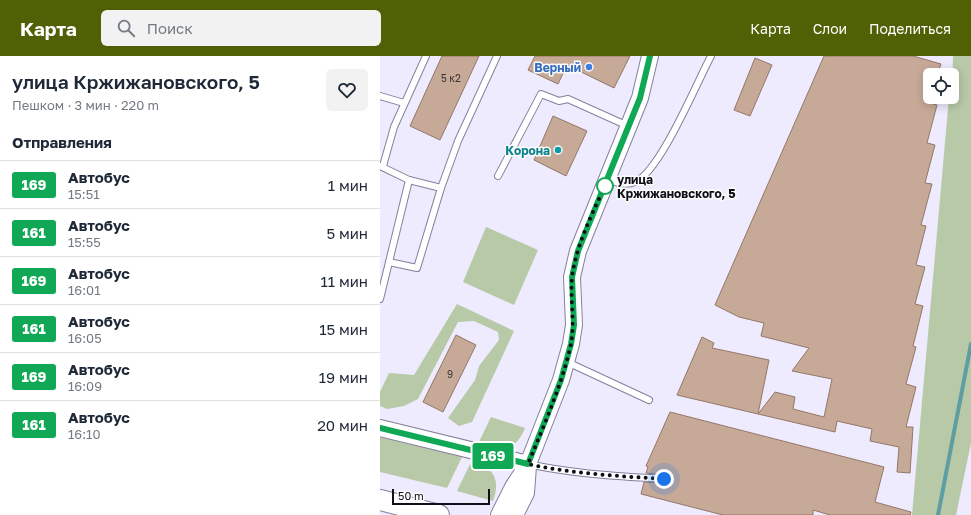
<!DOCTYPE html>
<html lang="ru">
<meta charset="utf-8">
<style>
:root{--surface:#fff;--page:#f2f2f3;--text:#1f2937;--muted:#747a83;--line:#e0e1e3;--accent:#506004}
body{margin:0;font-family:"Golos Text",sans-serif;background:var(--page);color:var(--text);height:100vh;display:flex;flex-direction:column;font-size:15px;white-space:nowrap}
*{box-sizing:border-box;margin:0}
p{font-size:13px;color:var(--muted)}
.icon{flex:none;width:22px;height:22px;fill:none;stroke:currentColor;stroke-width:2;stroke-linecap:round;stroke-linejoin:round}
.map{position:relative;flex:1;overflow:hidden}
.drawer{display:flex;flex-direction:column;background:var(--surface);width:380px}
.drawer>*{flex:none}
.badge{padding:0 8px;border-radius:3px;font-size:14px;line-height:26px}
.tools{position:absolute;left:543px;top:12px;display:grid;gap:8px}
.tools a{display:grid;place-items:center;width:36px;height:36px;border-radius:6px;background:var(--surface);box-shadow:0 2px 10px #0003;font-size:20px}
.scale{position:absolute;left:12px;bottom:10px;width:98px;box-sizing:border-box;padding-left:4px;border:2px solid #100e18;border-top:0;font-size:11px;line-height:14px;white-space:nowrap;color:#100e18;-webkit-text-stroke:3px #fbfbfb;paint-order:stroke}
.you{position:absolute;width:20px;height:20px;margin:-10px;border:3px solid #fff;border-radius:50%;background:#1a73e8;box-shadow:0 0 0 6px #1a73e833}
.map>.badge{position:absolute;translate:-50% -50%;box-shadow:0 0 0 2px #fff}
h2{padding:0 12px;font-size:15px;line-height:36px}
.round{display:grid;place-items:center;flex:none;width:42px;height:42px;border-radius:6px;background:var(--page)}
.overview{display:flex;align-items:center;justify-content:space-between;height:68px;padding:0 12px}
h1{font-size:19px;font-weight:600;line-height:30px}
ul{padding:0;list-style:none}
li{display:flex;align-items:center;gap:12px;height:48px;padding:0 12px;border-top:1px solid var(--line)}
li div{flex:1}
li b{display:block;font-size:15px}
li em{font-style:normal}
li .badge{min-width:44px;font-weight:700;text-align:center}
header{display:flex;align-items:center;gap:24px;box-sizing:border-box;height:56px;padding:0 20px;background:var(--accent);color:#fff}
header strong{font-size:19px}
nav{display:flex;gap:22px;margin-inline-start:auto;font-size:14px}
.search{width:280px;height:36px;background:var(--page);display:flex;align-items:center;gap:10px;box-sizing:border-box;padding:0 14px;border-radius:6px;color:var(--muted);font-size:15px}
main{display:flex;flex:1;min-height:0}
.map>svg:first-child{display:block}
</style>
<header>
<strong>Карта</strong>
<div class="search"><svg class="icon" aria-label="search" viewBox="0 0 24 24"><circle cx="10" cy="10" r="6"/><path d="M15 15l6 6"/></svg>Поиск</div>
<nav><a>Карта</a><a>Слои</a><a>Поделиться</a></nav>
</header>
<main>
<section class="drawer">
<div class="overview"><div><h1>улица Кржижановского, 5</h1><p>Пешком · 3 мин · 220 m</p></div><a class="round"><svg class="icon" aria-label="heart" viewBox="0 0 24 24"><path d="M12 20l-8-8c-3-5 5-10 8-4 3-6 11-1 8 4z"/></svg></a></div>
<h2>Отправления</h2>
<ul>
<li><span class="badge" style="background:#10a855;color:#fff">169</span><div><b>Автобус</b><p>15:51</p></div><em>1 мин</em></li>
<li><span class="badge" style="background:#10a855;color:#fff">161</span><div><b>Автобус</b><p>15:55</p></div><em>5 мин</em></li>
<li><span class="badge" style="background:#10a855;color:#fff">169</span><div><b>Автобус</b><p>16:01</p></div><em>11 мин</em></li>
<li><span class="badge" style="background:#10a855;color:#fff">161</span><div><b>Автобус</b><p>16:05</p></div><em>15 мин</em></li>
<li><span class="badge" style="background:#10a855;color:#fff">169</span><div><b>Автобус</b><p>16:09</p></div><em>19 мин</em></li>
<li><span class="badge" style="background:#10a855;color:#fff">161</span><div><b>Автобус</b><p>16:10</p></div><em>20 мин</em></li>
</ul>
</section>
<div class="map">
<svg width="591" height="459" viewBox="0 0 591 459">
<rect width="100%" height="100%" fill="#eeebfe"/>
<!-- green -->
<g fill="#b7c9a6">
<polygon points="573,0 591,0 591,387 576,459 532,459 569,41 572,41"/>
<polygon points="106,171 158,194 134,249 83,226"/>
<polygon points="77,248 134,275 92,366 79,370 68,362 95,324 99,310 119,284 118,276 94,265 78,266 38,343 24,350 7,353 0,350 0,336 9,317 34,319"/>
<path d="M111 361 145 372C135 397 120 394 98 388Z"/>
<polygon points="0,381 82,401 67,432 0,416"/>
<path d="M92 404C113 411 121 423 113 445L77 435Z"/>
</g>
<g fill="none" stroke-linecap="round" stroke-linejoin="round">
<!-- stream -->
<polyline stroke="#5e9ea2" stroke-width="4" points="558,459 591,288"/>
</g>
<!-- building -->
<g fill="#c7a998" stroke="#937767">
<polygon points="62,0 99,0 60,84 30,70"/>
<polygon points="155,0 250,0 234,32 187,9 178,28 148,14"/>
<polygon points="444,0 533,0 561,8 557,19 550,19 550,47 557,49 547,87 555,89 545,127 552,128 541,169 546,170 536,209 545,211 535,248 543,250 533,290 536,291 526,328 536,331 526,371 533,371 530,417 517,416 519,391 490,385 492,373 457,365 455,376 378,358 395,336 415,341 413,353 444,361 452,323 412,315 429,292 381,280 384,267 359,261 335,249"/>
<polygon points="375,2 392,9 370,60 354,54"/>
<polygon points="173,60 207,75 186,120 154,104"/>
<polygon points="76,279 96,289 63,356 43,346"/>
<polygon points="322,281 334,287 332,292 389,304 378,358 297,339"/>
<polygon points="290,356 504,411 495,446 531,456 530,459 450,459 433,454 433,459 343,459 261,438 264,426 284,427 288,425 286,419 266,417 268,411 266,410"/>
</g>
<g fill="none" stroke-linecap="round" stroke-linejoin="round">
<!-- service casing -->
<g stroke="#85809c" stroke-width="8">
<g id="service">
<polyline points="0,40 24,47"/>
<polyline points="0,110 29,124 61,132 78,85 117,0"/>
<polyline points="3,110 14,71 46,0"/>
<polyline points="118,120 161,38 179,45 188,43 248,70"/>
<path d="M228 123C236 127 245 130 255 126 280 116 317 26 331 0"/>
<polyline points="9,206 37,212 61,132"/>
<polyline points="0,243 29,124"/>
<polyline points="187,306 269,344"/>
<path d="M148 408C193 418 238 420 284 423"/>
</g>
</g>
<!-- tertiary casing -->
<g stroke="#85809c" stroke-width="18">
<g id="tertiary">
<polyline points="0,372 148,408"/>
<polyline points="119,459 133,431 148,408 181,324 191,288 194,269 192,221 198,195 260,42 270,0"/>
<polyline points="135,459 146,437 148,410"/>
</g>
</g>
<!-- primary casing -->
<g stroke="#85809c" stroke-width="22">
<polyline id="primary" points="0,444 59,459"/>
</g>
<!-- service -->
<use href="#service" stroke="#fff" stroke-width="6"/>
<!-- tertiary -->
<use href="#tertiary" stroke="#fff" stroke-width="16"/>
<!-- primary -->
<use href="#primary" stroke="#fff" stroke-width="20"/>
</g>
<g fill="none" stroke-linecap="round" stroke-linejoin="round">
<!-- line casing -->
<g stroke="#fff" stroke-width="9">
<polyline id="line" points="0,372 148,408 181,324 191,288 194,269 192,221 198,195 260,42 270,0"/>
</g>
<!-- line -->
<use href="#line" stroke="#10a855" stroke-width="6"/>
<!-- walk -->
<path stroke="#100e18" stroke-width="4" stroke-dasharray="0 7.2" d="M225 130C212 158 196 190 192 221 190 244 195 266 191 288 182 329 164 369 148 408 193 418 239 420 284 423"/>
</g>
<!-- markers -->
<circle fill="#3f7fe0" stroke="#fbfbfb" stroke-width="1.5" cx="209" cy="11" r="4"/>
<circle fill="#0f9aa8" stroke="#fbfbfb" stroke-width="1.5" cx="178" cy="94" r="4"/>
<circle fill="#fff" stroke="#10a855" stroke-width="2" cx="225" cy="130" r="8"/>
<g text-anchor="middle" dominant-baseline="central" stroke-width="3" stroke-linejoin="round" paint-order="stroke">
<!-- number labels -->
<g font-size="10" fill="#3e3538">
<text x="71" y="22">5 к2</text>
<text x="70" y="318">9</text>
</g>
<!-- shop labels -->
<g font-size="12" font-weight="bold" fill="#366cbe" stroke="#fbfbfb" text-anchor="end">
<text x="201" y="11">Верный</text>
</g>
<!-- culture labels -->
<g font-size="12" font-weight="bold" fill="#0d838f" stroke="#fbfbfb" text-anchor="end">
<text x="170" y="94">Корона</text>
</g>
<!-- stop labels -->
<g font-size="12" font-weight="bold" fill="#100e18" stroke="#fbfbfb" text-anchor="start">
<text x="237" y="123">улица<tspan x="237" dy="14">Кржижановского, 5</tspan></text>
</g>
</g>
</svg>
<div class="tools">
<a><svg class="icon" aria-label="locate" viewBox="0 0 24 24"><circle cx="12" cy="12" r="6"/><path d="M12 2v4M12 18v4M2 12h4M18 12h4"/></svg></a>
</div>
<div class="scale">50 m</div>
<div class="you" style="left:284px;top:423px"></div>
<b class="badge" style="left:113px;top:400px;background:#10a855;color:#fff">169</b>
</div>
</main>
